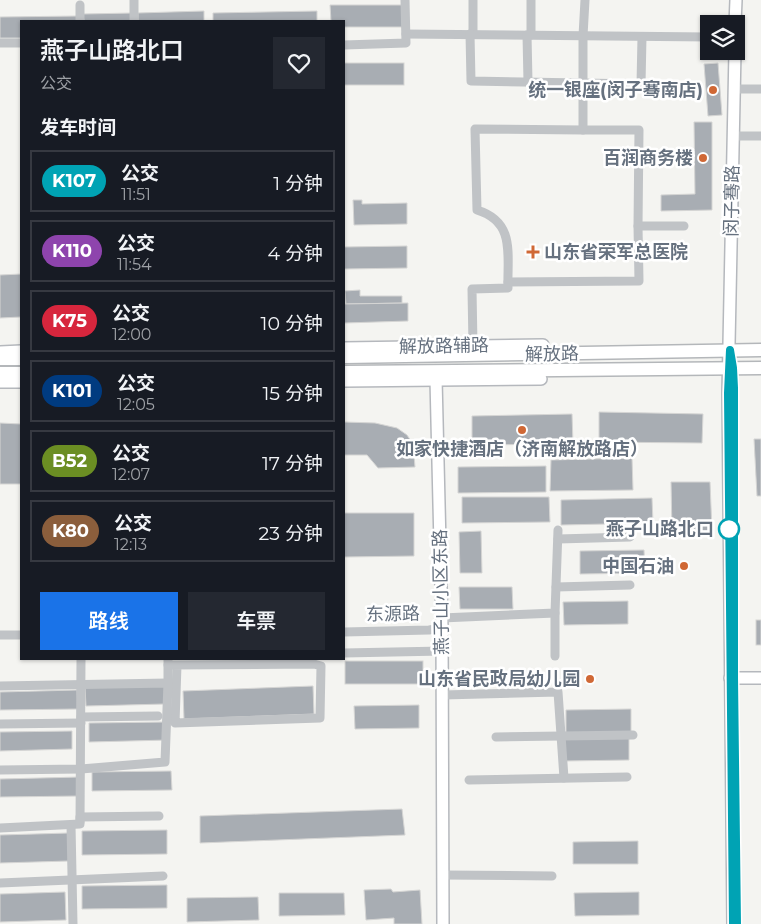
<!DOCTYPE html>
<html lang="zh">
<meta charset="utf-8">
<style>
:root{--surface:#171b24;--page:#242831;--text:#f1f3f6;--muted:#9ea1a6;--line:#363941;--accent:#1a73e8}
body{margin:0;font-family:Montserrat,"Noto Sans SC",sans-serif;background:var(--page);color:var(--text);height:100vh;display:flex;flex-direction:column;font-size:19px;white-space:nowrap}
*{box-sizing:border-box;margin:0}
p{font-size:16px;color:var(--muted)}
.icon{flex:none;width:28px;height:28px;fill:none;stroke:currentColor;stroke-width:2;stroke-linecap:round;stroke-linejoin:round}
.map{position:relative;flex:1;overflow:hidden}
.side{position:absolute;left:20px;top:20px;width:325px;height:640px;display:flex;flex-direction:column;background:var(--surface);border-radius:0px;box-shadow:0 1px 4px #0004}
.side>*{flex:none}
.badge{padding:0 10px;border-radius:16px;font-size:18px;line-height:32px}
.buttons{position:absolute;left:700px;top:15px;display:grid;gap:10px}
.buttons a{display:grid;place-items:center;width:45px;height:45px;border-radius:0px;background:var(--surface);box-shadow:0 1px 4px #0004;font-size:25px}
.map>.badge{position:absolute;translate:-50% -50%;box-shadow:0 0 0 2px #fff}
h2{padding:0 20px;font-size:19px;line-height:45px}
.round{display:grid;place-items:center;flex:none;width:52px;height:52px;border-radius:0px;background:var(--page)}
.overview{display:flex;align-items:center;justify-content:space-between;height:85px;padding:0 20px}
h1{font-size:24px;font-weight:600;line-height:38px}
.button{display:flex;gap:10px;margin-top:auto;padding:10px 20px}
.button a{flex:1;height:58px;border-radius:0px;background:var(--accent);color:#fff;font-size:20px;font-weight:600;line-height:58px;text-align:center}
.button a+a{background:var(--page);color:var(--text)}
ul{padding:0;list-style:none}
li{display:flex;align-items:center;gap:15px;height:62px;margin:0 10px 8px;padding:0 10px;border:2px solid var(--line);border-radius:0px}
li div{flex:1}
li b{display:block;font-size:19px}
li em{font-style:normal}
li .badge{min-width:55px;font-weight:700;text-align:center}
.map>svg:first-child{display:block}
</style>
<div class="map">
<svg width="761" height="924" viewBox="0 0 761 924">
<rect width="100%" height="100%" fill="#f4f4f1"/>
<!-- building -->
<g fill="#a8adb3" stroke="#d5d5d4">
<polygon points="330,5 404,5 404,27 344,27 344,21 331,21"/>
<polygon points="204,11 204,21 138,21 138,13"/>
<polygon points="317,11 317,21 213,21 213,13"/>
<polygon points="133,13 134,21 84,21 83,14"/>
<polygon points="78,16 78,21 21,21 21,38 0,38 0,17"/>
<rect x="344" y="63" width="60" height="22"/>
<polygon points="718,63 722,115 708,116 704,64"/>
<polygon points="694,122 712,122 712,210 661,211 661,195 695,194"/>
<polygon points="353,200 362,200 362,204 407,203 407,224 354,225"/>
<polygon points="407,246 407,268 344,269 344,247"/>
<polygon points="21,274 21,317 0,318 0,275"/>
<polygon points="360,290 360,296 402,296 402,303 346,304 345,291"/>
<polygon points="408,303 408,321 344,323 344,304"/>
<polygon points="599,412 703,414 702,443 599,442"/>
<polygon points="572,414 573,444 472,445 472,416"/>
<polygon points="344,422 375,423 397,428 407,435 413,444 415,467 378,468 367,455 344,455"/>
<polygon points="0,423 21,424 21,484 0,484"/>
<polygon points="754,439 761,439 761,496 757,496"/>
<polygon points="632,458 633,490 550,491 551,460"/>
<polygon points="546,466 546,492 458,493 458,467"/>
<polygon points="671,482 710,482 712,531 672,531"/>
<polygon points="462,497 549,497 550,522 462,523"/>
<polygon points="652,498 653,523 561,525 561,500"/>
<polygon points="344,513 414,513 414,556 344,557"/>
<polygon points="481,531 482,573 460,573 459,532"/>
<polygon points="644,550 645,573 580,574 580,551"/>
<polygon points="459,587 512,587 513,609 460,609"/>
<polygon points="628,601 628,624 564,625 563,602"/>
<rect x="756" y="620" width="5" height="25"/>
<rect x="345" y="661" width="78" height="23"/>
<polygon points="165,686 165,704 86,706 85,687"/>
<polygon points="313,686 314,714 184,719 183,691"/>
<polygon points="77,690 78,709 0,710 0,692"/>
<polygon points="419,705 419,728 355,729 354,706"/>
<polygon points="631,709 631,732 566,733 566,710"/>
<polygon points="168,722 168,740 89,742 89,723"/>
<polygon points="72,731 72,749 0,751 0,732"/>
<polygon points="629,737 629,760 564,761 564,738"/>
<polygon points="171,771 172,790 92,791 92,772"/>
<polygon points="80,777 80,796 0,797 0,779"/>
<polygon points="402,809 405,835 200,843 200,816"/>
<polygon points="167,830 167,854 82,855 82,831"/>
<polygon points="69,833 69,861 0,863 0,835"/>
<polygon points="638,841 638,864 573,864 573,842"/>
<polygon points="167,885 167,908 82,909 82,886"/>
<polygon points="391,889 393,892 420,890 422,924 394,924 394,918 366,920 364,890"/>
<polygon points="65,892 66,920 0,922 0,894"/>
<polygon points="639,892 639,915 575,916 574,893"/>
<polygon points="279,893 344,893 345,915 279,916"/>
<polygon points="258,897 259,920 187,922 187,898"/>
</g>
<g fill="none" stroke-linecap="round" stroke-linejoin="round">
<!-- secondary casing -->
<g stroke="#b5b8bd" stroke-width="14">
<g id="secondary">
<polyline points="735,24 736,0"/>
<polyline points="344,348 543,345"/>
<polyline points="0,352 21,351"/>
<polyline points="436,379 442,628 443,924"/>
<polyline points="344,381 541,379"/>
<polyline points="0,382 21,382"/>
<polyline points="730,678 761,678"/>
<polyline points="733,924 728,393 735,51"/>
</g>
</g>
<!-- primary casing -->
<g stroke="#b4b7ba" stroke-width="15">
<g id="primary">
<polyline points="344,357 761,350"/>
<polyline points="0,359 21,359"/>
<polyline points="344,372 761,368"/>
<polyline points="0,373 21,373"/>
</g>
</g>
<!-- street -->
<g stroke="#c0c3c6" stroke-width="9">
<polyline points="134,0 134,21"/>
<polyline points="473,0 473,34"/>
<polyline points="531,0 531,35"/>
<polyline points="585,0 583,36 583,130 639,130 638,226"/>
<polyline points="80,5 80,21"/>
<polyline points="406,34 709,37"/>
<polyline points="470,34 471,81 641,84 642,37"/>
<polyline points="527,35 528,82"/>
<polyline points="0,43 21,43"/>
<polyline points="344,45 406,43 405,0"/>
<polyline points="734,89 761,89"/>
<polyline points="733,136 761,136"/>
<polyline points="508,282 639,281 638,226 684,226"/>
<path d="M473 346 472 289 508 288C507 255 516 222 477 210L475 129 583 130"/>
<polyline points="558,539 630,537"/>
<polyline points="556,587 630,585"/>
<polyline points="555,613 555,656"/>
<polyline points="442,618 555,613 558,530"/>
<polyline points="344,632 429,630 442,628"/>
<polyline points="0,635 21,635"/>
<polyline points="344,653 443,651"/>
<polyline points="168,665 314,664 321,666 320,718 175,723 177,665"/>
<polyline points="168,683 168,659"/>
<polyline points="0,686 168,683 165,762 81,769 0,770"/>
<polyline points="443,695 558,692 564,778"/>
<polyline points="81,717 158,716"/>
<polyline points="0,724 81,723"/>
<polyline points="496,737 633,735"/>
<polyline points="469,780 627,777"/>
<polyline points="80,822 80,817 159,816"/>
<polyline points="71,825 73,924"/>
<polyline points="0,828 80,824 81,659"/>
<polyline points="443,875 552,876"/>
<polyline points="0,883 163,876"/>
</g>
<!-- secondary -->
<use href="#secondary" stroke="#fff" stroke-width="11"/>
<!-- primary -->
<use href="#primary" stroke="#fff" stroke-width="12"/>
</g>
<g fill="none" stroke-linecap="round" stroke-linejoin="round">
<!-- line casing -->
<g stroke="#fff" stroke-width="11">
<polyline id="line" points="733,924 728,393 730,350 733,368 734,388 734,678 737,924"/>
</g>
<!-- line -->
<use href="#line" stroke="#00a3b4" stroke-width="8"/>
</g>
<!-- markers -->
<g fill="#d06835" stroke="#fff" stroke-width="2">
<circle cx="713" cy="90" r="5"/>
<circle cx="703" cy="158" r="5"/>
<path d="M530.5 244.5h5v5h5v5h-5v5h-5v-5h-5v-5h5z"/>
<circle cx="522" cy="430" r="5"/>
<circle cx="684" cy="566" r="5"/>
<circle cx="590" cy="679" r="5"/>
</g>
<circle fill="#fff" stroke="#00a3b4" stroke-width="2.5" cx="729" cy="529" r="10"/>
<g text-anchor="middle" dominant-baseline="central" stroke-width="5" stroke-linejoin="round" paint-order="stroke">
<!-- poi labels -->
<g font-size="18" font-weight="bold" fill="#66717f" stroke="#fff" text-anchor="end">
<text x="703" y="90">统一银座(闵子骞南店)</text>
<text x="693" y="158">百润商务楼</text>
<text x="544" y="252" text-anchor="start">山东省荣军总医院</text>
<text x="522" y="449" text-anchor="middle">如家快捷酒店（济南解放路店）</text>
<text x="674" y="566">中国石油</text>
<text x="580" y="679">山东省民政局幼儿园</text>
</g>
<!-- street labels -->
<g font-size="18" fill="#66717f" stroke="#fff">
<text transform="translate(732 201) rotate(-89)">闵子骞路</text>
<text transform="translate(444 346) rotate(-1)">解放路辅路</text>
<text transform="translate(552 354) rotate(-1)">解放路</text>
<text transform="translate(441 592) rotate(-91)">燕子山小区东路</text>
<text transform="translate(393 614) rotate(-1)">东源路</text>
</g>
<!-- stop labels -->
<g font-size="18" font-weight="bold" fill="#66717f" stroke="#fff" text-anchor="end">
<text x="714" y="529">燕子山路北口</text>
</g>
</g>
</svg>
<div class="buttons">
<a><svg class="icon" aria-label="layers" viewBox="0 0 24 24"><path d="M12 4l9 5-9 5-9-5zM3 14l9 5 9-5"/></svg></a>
</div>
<section class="side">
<div class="overview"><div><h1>燕子山路北口</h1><p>公交</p></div><a class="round"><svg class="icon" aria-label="heart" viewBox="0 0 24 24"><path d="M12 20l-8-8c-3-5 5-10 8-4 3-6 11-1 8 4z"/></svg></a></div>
<h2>发车时间</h2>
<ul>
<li><span class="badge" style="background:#00a3b4;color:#fff">K107</span><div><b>公交</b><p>11:51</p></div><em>1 分钟</em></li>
<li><span class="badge" style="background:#8e44ad;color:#fff">K110</span><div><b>公交</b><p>11:54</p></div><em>4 分钟</em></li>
<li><span class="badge" style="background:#d7263d;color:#fff">K75</span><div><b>公交</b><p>12:00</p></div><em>10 分钟</em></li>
<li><span class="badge" style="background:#003b80;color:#fff">K101</span><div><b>公交</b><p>12:05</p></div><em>15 分钟</em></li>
<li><span class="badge" style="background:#6b8e23;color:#fff">B52</span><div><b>公交</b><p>12:07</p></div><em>17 分钟</em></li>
<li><span class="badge" style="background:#8b5e3c;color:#fff">K80</span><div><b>公交</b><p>12:13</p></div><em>23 分钟</em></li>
</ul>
<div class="button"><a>路线</a><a>车票</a></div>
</section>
</div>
